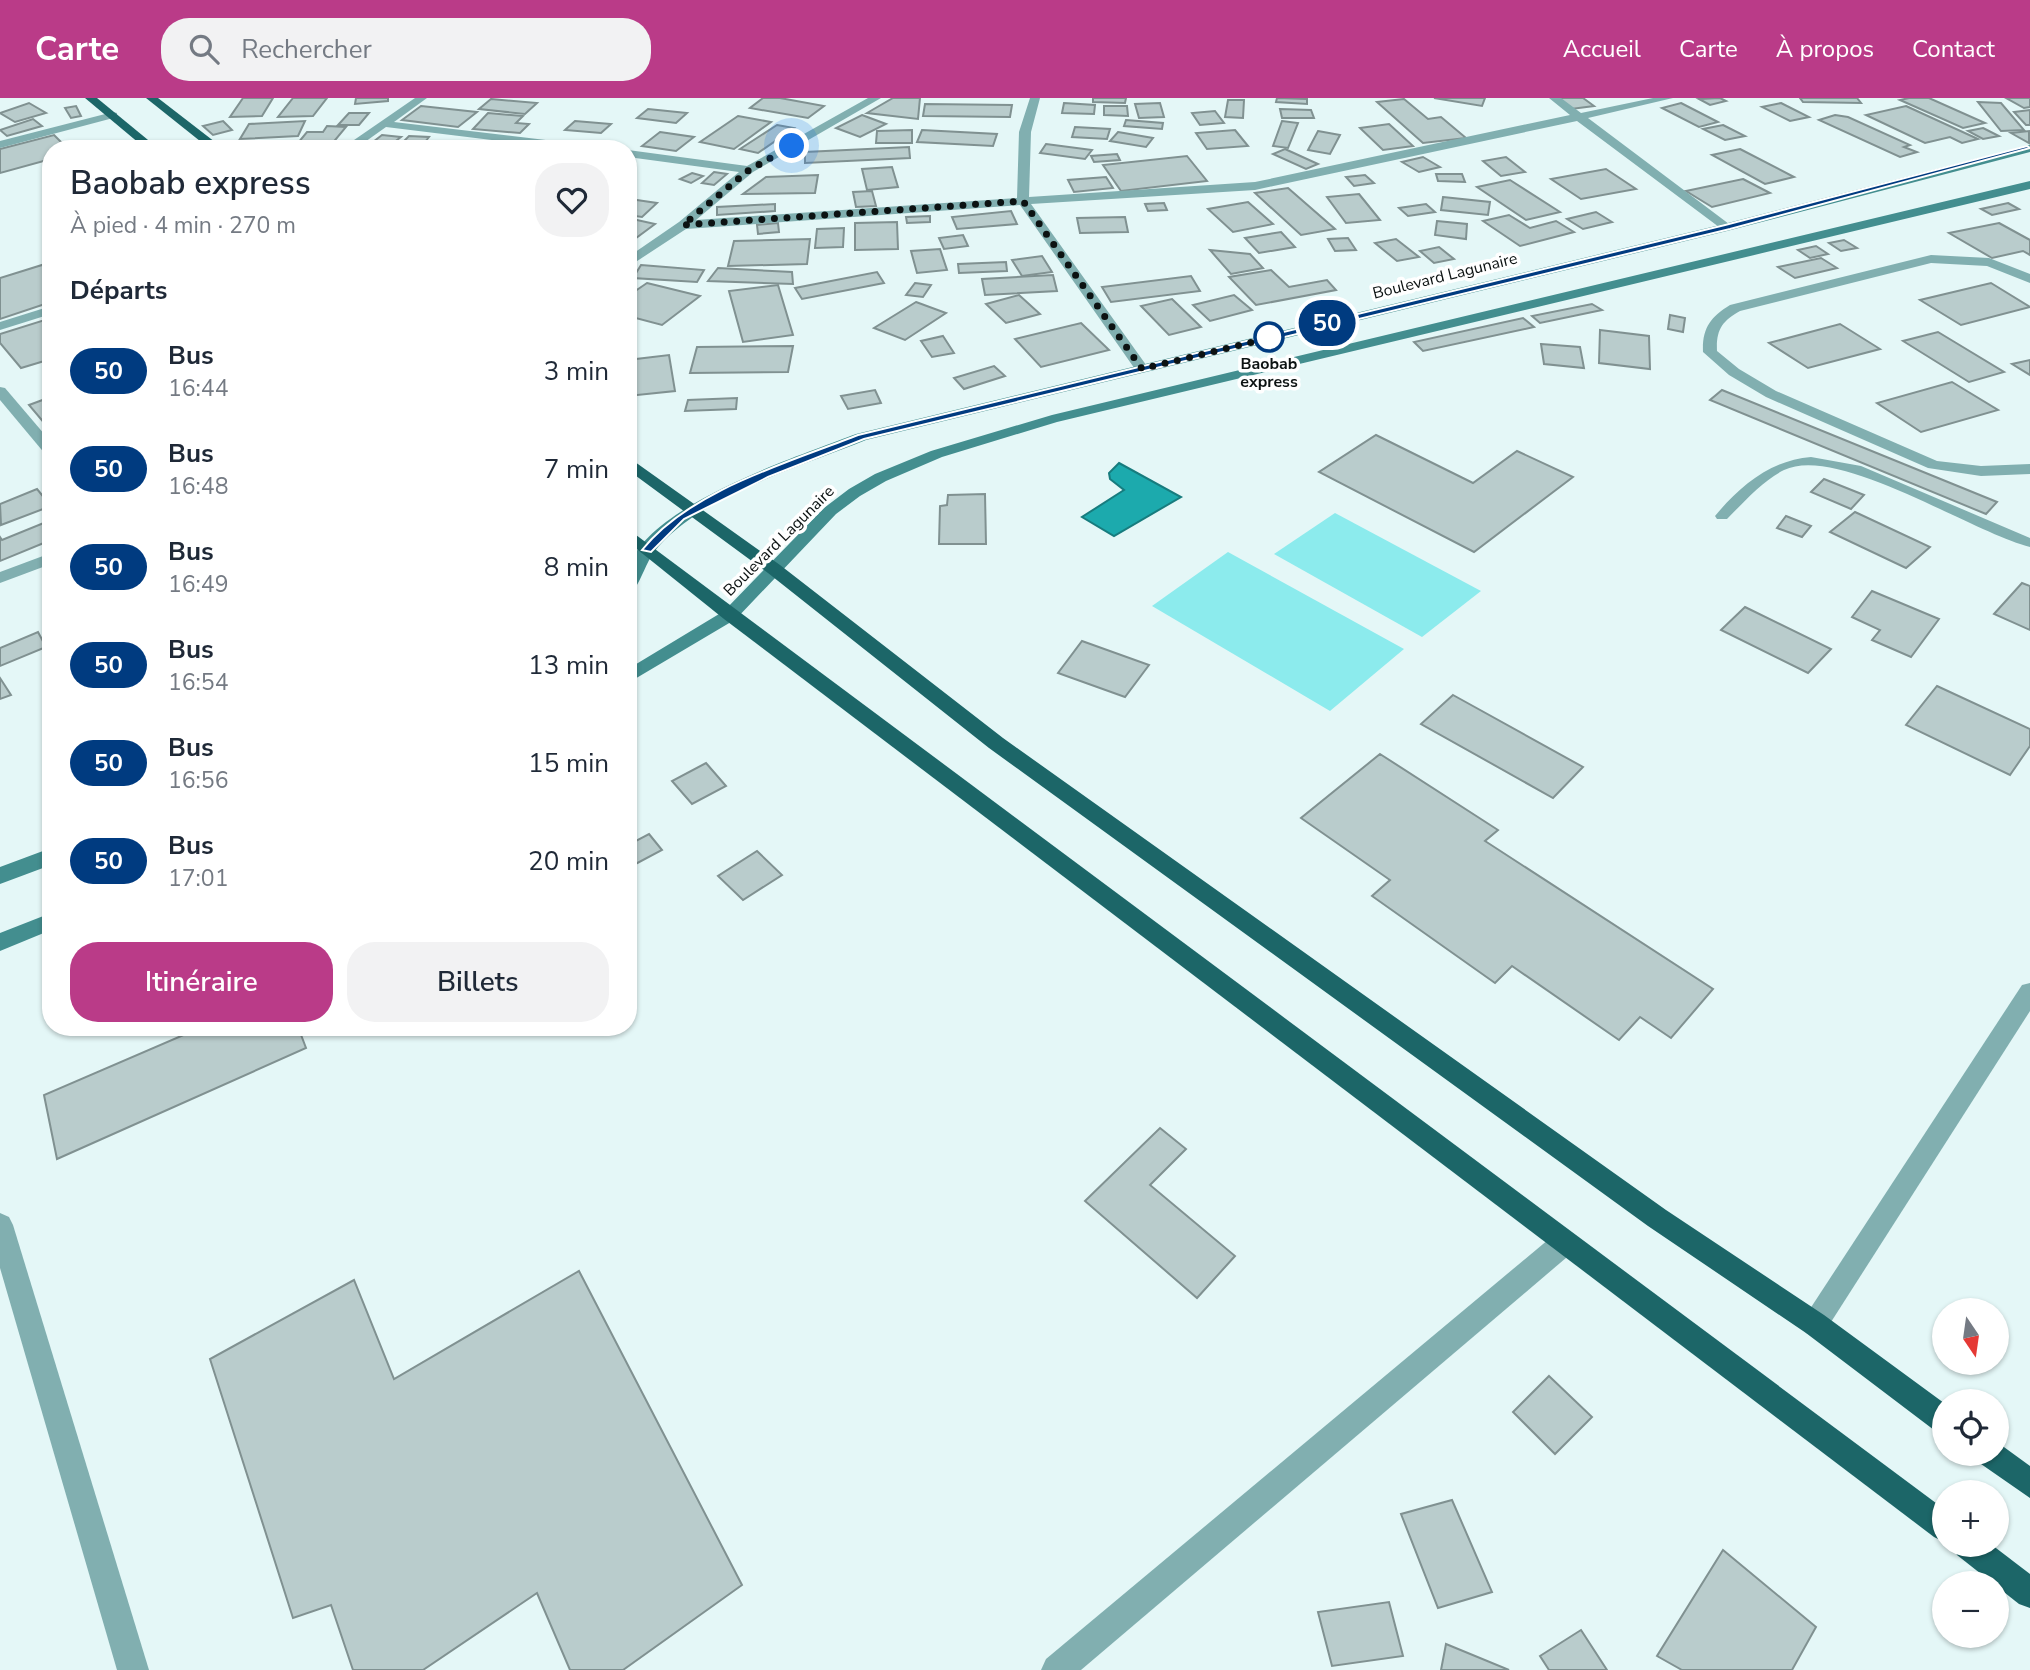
<!DOCTYPE html>
<html lang="fr">
<meta charset="utf-8">
<style>
:root{--surface:#fff;--page:#f2f2f3;--text:#1f2937;--muted:#747a83;--accent:#ba3b88}
body{margin:0;font-family:"Nunito Sans",sans-serif;background:var(--page);color:var(--text);height:100vh;display:flex;flex-direction:column;font-size:26px;white-space:nowrap}
*{box-sizing:border-box;margin:0}
p{font-size:23px;color:var(--muted)}
.icon{flex:none;width:38px;height:38px;fill:none;stroke:currentColor;stroke-width:2;stroke-linecap:round;stroke-linejoin:round}
.map{position:relative;flex:1;overflow:hidden}
.details{position:absolute;left:42px;top:42px;width:595px;height:896px;display:flex;flex-direction:column;background:var(--surface);border-radius:28px;box-shadow:0 2px 5px #0004}
.details>*{flex:none}
.badge{padding:0 14px;border-radius:23px;font-size:24px;line-height:46px}
.needle{width:46px;rotate:167deg}
.buttons{position:absolute;left:1932px;top:1200px;display:grid;gap:14px}
.buttons a{display:grid;place-items:center;width:77px;height:77px;border-radius:50%;background:var(--surface);box-shadow:0 2px 5px #0004;font-size:35px}
.you{position:absolute;width:35px;height:35px;margin:-18px;border:5px solid #fff;border-radius:50%;background:#1a73e8;box-shadow:0 0 0 10px #1a73e833}
.map>.badge{position:absolute;translate:-50% -50%;box-shadow:0 0 0 4px #fff}
h2{padding:0 28px;font-size:26px;line-height:63px}
.round{display:grid;place-items:center;flex:none;width:74px;height:74px;border-radius:28px;background:var(--page)}
.headline{display:flex;align-items:center;justify-content:space-between;height:119px;padding:0 28px}
h1{font-size:33px;font-weight:600;line-height:52px}
.action{display:flex;gap:14px;margin-top:auto;padding:14px 28px}
.action a{flex:1;height:80px;border-radius:28px;background:var(--accent);color:#fff;font-size:28px;font-weight:600;line-height:80px;text-align:center}
.action a+a{background:var(--page);color:var(--text)}
ul{padding:0;list-style:none}
li{display:flex;align-items:center;gap:21px;height:98px;padding:0 28px}
li div{flex:1}
li b{display:block;font-size:26px}
li em{font-style:normal}
li .badge{min-width:77px;font-weight:700;text-align:center}
header{display:flex;align-items:center;gap:42px;box-sizing:border-box;height:98px;padding:0 35px;background:var(--accent);color:#fff}
header strong{font-size:33px}
nav{display:flex;gap:38px;margin-inline-start:auto;font-size:24px}
.search{width:490px;height:63px;background:var(--page);display:flex;align-items:center;gap:18px;box-sizing:border-box;padding:0 24px;border-radius:28px;color:var(--muted);font-size:26px}
.map>svg:first-child{display:block}
</style>
<header>
<strong>Carte</strong>
<div class="search"><svg class="icon" aria-label="search" viewBox="0 0 24 24"><circle cx="10" cy="10" r="6"/><path d="M15 15l6 6"/></svg>Rechercher</div>
<nav><a>Accueil</a><a>Carte</a><a>À propos</a><a>Contact</a></nav>
</header>
<div class="map">
<svg width="2030" height="1572" viewBox="0 0 2030 1572">
<rect width="100%" height="100%" fill="#e4f7f7"/>
<!-- green -->
<g fill="#8cebed">
<polygon points="1335,415 1481,493 1422,539 1274,456"/>
<polygon points="1228,454 1404,551 1330,613 1152,508"/>
</g>
<!-- water -->
<polygon fill="#1caaad" stroke="#177c7e" stroke-width="2" points="1119,365 1181,399 1114,438 1082,419 1124,392 1110,381 1109,375"/>
<!-- building -->
<g fill="#b9cccc" stroke="#809191" stroke-width="2">
<polygon points="243,0 273,0 262,18 230,19"/>
<polygon points="293,0 327,0 313,18 278,19"/>
<polygon points="356,0 388,0 388,3 355,6"/>
<polygon points="763,0 780,0 824,8 808,20 750,10"/>
<polygon points="893,0 920,0 918,21 867,15"/>
<polygon points="1093,0 1126,0 1125,5 1093,4"/>
<polygon points="1277,0 1307,1 1307,6 1276,4"/>
<polygon points="1434,0 1485,0 1482,8"/>
<polygon points="1557,0 1583,0 1594,8 1571,11"/>
<polygon points="1720,0 1726,3 1710,7 1699,1"/>
<polygon points="1800,0 1857,0 1861,5 1803,4"/>
<polygon points="1909,0 1929,0 1985,25 1963,30 1900,2"/>
<polygon points="2006,0 2030,0 2030,9 2024,10"/>
<polygon points="491,1 537,5 525,16 479,11"/>
<polygon points="1404,1 1428,21 1441,19 1466,40 1423,45 1377,4"/>
<polygon points="1228,2 1244,2 1243,20 1225,19"/>
<polygon points="1978,4 2001,5 2024,32 2001,33"/>
<polygon points="29,5 46,15 15,24 0,15"/>
<polygon points="1064,5 1095,7 1094,16 1062,15"/>
<polygon points="1160,5 1164,19 1139,20 1135,6"/>
<polygon points="1681,5 1718,24 1699,29 1662,10"/>
<polygon points="1781,5 1809,19 1790,23 1762,9"/>
<polygon points="925,6 1012,7 1010,19 923,18"/>
<polygon points="76,8 81,18 71,20 65,10"/>
<polygon points="421,8 477,14 458,29 402,22"/>
<polygon points="1104,8 1127,8 1128,18 1104,17"/>
<polygon points="1906,8 1978,41 1962,45 1950,39 1925,45 1866,17"/>
<polygon points="648,11 687,15 676,25 637,20"/>
<polygon points="1280,11 1311,12 1314,20 1282,20"/>
<polygon points="2030,12 2030,27 2026,27 2014,14"/>
<polygon points="1215,13 1224,25 1200,27 1192,15"/>
<polygon points="349,15 369,15 359,27 338,27"/>
<polygon points="488,15 523,18 516,25 529,26 520,35 473,31"/>
<polygon points="862,17 886,26 860,39 836,30"/>
<polygon points="1835,17 1848,19 1910,47 1904,49 1917,54 1900,59 1819,22"/>
<polygon points="738,18 771,24 734,51 700,44"/>
<polygon points="33,21 42,28 7,38 0,32"/>
<polygon points="1126,22 1163,25 1162,31 1124,28"/>
<polygon points="223,23 232,32 213,37 203,28"/>
<polygon points="305,23 298,38 240,41 249,26"/>
<polygon points="575,23 611,26 601,35 565,32"/>
<polygon points="1282,23 1298,25 1288,50 1273,48"/>
<polygon points="1389,26 1413,48 1383,52 1360,30"/>
<polygon points="777,27 794,30 758,55 740,51"/>
<polygon points="1723,27 1745,38 1725,42 1703,31"/>
<polygon points="327,28 346,29 331,47 293,51 307,34 323,34"/>
<polygon points="1075,29 1110,31 1107,41 1072,39"/>
<polygon points="1983,30 1999,38 1983,41 1968,33"/>
<polygon points="912,32 912,45 876,45 877,33"/>
<polygon points="922,32 997,36 993,48 917,44"/>
<polygon points="1235,32 1248,48 1207,51 1196,35"/>
<polygon points="1318,33 1340,37 1330,56 1308,52"/>
<polygon points="2029,33 2029,45 2011,35"/>
<polygon points="660,34 694,39 676,53 642,48"/>
<polygon points="1118,34 1153,40 1146,49 1110,43"/>
<polygon points="54,37 68,51 51,51 51,61 0,75 0,51"/>
<polygon points="382,37 401,39 385,51 364,51"/>
<polygon points="409,38 429,39 425,44 404,43"/>
<polygon points="1046,46 1092,52 1085,61 1040,55"/>
<polygon points="909,49 910,60 805,65 805,54"/>
<polygon points="1285,51 1318,66 1306,71 1273,56"/>
<polygon points="1740,51 1794,79 1765,86 1712,57"/>
<polygon points="1117,56 1120,62 1094,64 1091,58"/>
<polygon points="1187,58 1207,83 1121,93 1103,67"/>
<polygon points="1423,59 1440,69 1419,74 1402,64"/>
<polygon points="1506,59 1525,74 1501,78 1483,63"/>
<polygon points="892,69 898,89 867,92 862,71"/>
<polygon points="1606,71 1636,91 1581,101 1551,81"/>
<polygon points="714,74 727,76 714,87 702,85"/>
<polygon points="692,75 703,78 691,85 680,81"/>
<polygon points="1436,76 1462,76 1465,84 1438,83"/>
<polygon points="818,77 815,95 743,96 766,79"/>
<polygon points="1365,77 1374,85 1354,88 1346,79"/>
<polygon points="1106,79 1113,90 1074,94 1068,82"/>
<polygon points="1743,81 1770,95 1712,109 1686,93"/>
<polygon points="1510,82 1560,114 1526,122 1477,89"/>
<polygon points="1288,90 1335,131 1301,137 1255,95"/>
<polygon points="872,93 876,108 856,109 853,94"/>
<polygon points="1359,96 1380,122 1346,125 1327,99"/>
<polygon points="1443,99 1490,104 1488,117 1441,112"/>
<polygon points="630,101 657,105 642,119 628,117"/>
<polygon points="1248,104 1273,126 1233,134 1208,111"/>
<polygon points="1164,105 1167,112 1148,113 1145,106"/>
<polygon points="2008,105 2019,111 1992,117 1981,111"/>
<polygon points="775,106 775,113 717,117 717,109"/>
<polygon points="1426,106 1435,114 1408,118 1399,110"/>
<polygon points="1011,113 1017,126 957,131 952,119"/>
<polygon points="1596,114 1612,124 1583,131 1567,121"/>
<polygon points="1509,117 1530,130 1556,123 1574,134 1520,148 1483,123"/>
<polygon points="930,118 930,124 907,125 906,119"/>
<polygon points="1125,119 1128,134 1080,135 1077,120"/>
<polygon points="628,120 655,126 628,146"/>
<polygon points="1437,123 1467,126 1466,141 1435,137"/>
<polygon points="897,124 898,151 855,152 855,125"/>
<polygon points="778,125 779,134 758,136 757,127"/>
<polygon points="1999,125 2030,142 2030,157 2023,153 1992,160 1949,135"/>
<polygon points="844,130 843,149 815,150 817,131"/>
<polygon points="1281,134 1295,149 1259,155 1245,140"/>
<polygon points="963,137 968,148 944,151 939,140"/>
<polygon points="1348,140 1356,152 1335,153 1328,141"/>
<polygon points="810,141 807,166 728,168 734,143"/>
<polygon points="1396,141 1419,159 1397,163 1375,145"/>
<polygon points="1844,142 1857,150 1841,153 1829,145"/>
<polygon points="1816,148 1828,156 1810,160 1798,152"/>
<polygon points="1439,149 1454,161 1434,165 1420,153"/>
<polygon points="940,151 947,172 917,175 911,153"/>
<polygon points="1210,152 1250,156 1263,170 1231,176"/>
<polygon points="1042,158 1052,174 1022,178 1012,162"/>
<polygon points="1821,160 1837,170 1795,180 1778,169"/>
<polygon points="1006,164 1007,173 959,175 958,166"/>
<polygon points="42,167 51,176 51,204 0,221 0,180"/>
<polygon points="641,167 704,172 697,184 633,180"/>
<polygon points="718,170 792,174 793,186 708,183"/>
<polygon points="1271,172 1289,189 1327,182 1336,192 1256,207 1229,179"/>
<polygon points="877,174 884,185 802,201 795,190"/>
<polygon points="1053,177 1057,193 985,197 982,181"/>
<polygon points="1191,178 1200,193 1111,204 1102,189"/>
<polygon points="647,185 700,198 662,227 628,218 628,198"/>
<polygon points="915,185 931,187 923,199 906,197"/>
<polygon points="1991,185 2030,209 1961,227 1920,202"/>
<polygon points="778,187 793,237 743,244 729,193"/>
<polygon points="1019,197 1040,216 1006,225 986,206"/>
<polygon points="1234,197 1252,212 1210,223 1193,207"/>
<polygon points="1172,201 1201,229 1169,237 1141,208"/>
<polygon points="916,204 946,215 905,242 874,230"/>
<polygon points="1592,206 1602,212 1540,225 1532,218"/>
<polygon points="1670,217 1685,220 1683,234 1668,231"/>
<polygon points="51,220 51,261 21,270 0,245 0,236"/>
<polygon points="1523,220 1534,229 1423,253 1414,244"/>
<polygon points="1081,225 1109,252 1041,269 1015,241"/>
<polygon points="1840,226 1880,251 1808,270 1769,245"/>
<polygon points="1600,232 1649,238 1650,271 1599,265"/>
<polygon points="1938,234 2004,274 1969,284 1903,243"/>
<polygon points="943,238 954,255 932,259 921,243"/>
<polygon points="1541,246 1580,249 1584,270 1544,266"/>
<polygon points="793,248 788,274 690,275 697,249"/>
<polygon points="669,257 675,293 628,298 628,262"/>
<polygon points="2030,262 2030,277 2012,266"/>
<polygon points="994,268 1005,278 964,291 954,280"/>
<polygon points="1952,284 1998,312 1921,334 1877,305"/>
<polygon points="875,292 881,305 848,311 841,298"/>
<polygon points="1722,292 1997,404 1986,416 1710,302"/>
<polygon points="48,300 51,303 51,333 29,307"/>
<polygon points="737,300 736,311 685,313 688,302"/>
<polygon points="1376,337 1473,385 1517,353 1573,379 1474,454 1319,374"/>
<polygon points="1824,381 1864,397 1851,411 1811,394"/>
<polygon points="37,391 51,408 1,427 0,406"/>
<polygon points="985,396 986,446 939,446 940,408 947,407 948,397"/>
<polygon points="1855,414 1930,449 1906,470 1830,434"/>
<polygon points="1786,418 1811,428 1802,439 1777,430"/>
<polygon points="51,422 51,442 0,463 0,439 2,442"/>
<polygon points="2022,485 2030,488 2030,532 1994,516"/>
<polygon points="1872,493 1939,521 1911,559 1872,542 1880,532 1852,519"/>
<polygon points="1745,509 1831,551 1808,575 1721,532"/>
<polygon points="38,534 46,549 0,568 0,550"/>
<polygon points="1082,543 1149,567 1125,599 1058,575"/>
<polygon points="0,580 11,597 0,601"/>
<polygon points="1937,588 2030,631 2030,648 2010,677 1906,627"/>
<polygon points="1453,597 1583,669 1553,700 1421,626"/>
<polygon points="1380,656 1498,732 1485,743 1713,891 1671,940 1640,919 1619,942 1512,868 1495,885 1372,798 1390,782 1301,720"/>
<polygon points="706,665 726,688 692,706 672,683"/>
<polygon points="649,736 662,752 628,770 628,747"/>
<polygon points="757,753 782,777 743,802 718,778"/>
<polygon points="202,929 298,929 306,950 57,1061 44,997"/>
<polygon points="1160,1030 1186,1051 1150,1087 1235,1158 1197,1200 1085,1103"/>
<polygon points="579,1173 742,1487 623,1572 570,1572 537,1495 423,1572 353,1572 331,1507 293,1520 210,1261 354,1182 394,1281"/>
<polygon points="1549,1278 1592,1319 1555,1356 1513,1314"/>
<polygon points="1452,1402 1492,1494 1438,1510 1401,1416"/>
<polygon points="1723,1452 1816,1529 1792,1572 1682,1572 1657,1558"/>
<polygon points="1389,1504 1403,1558 1332,1568 1318,1514"/>
<polygon points="1581,1532 1607,1572 1549,1572 1540,1558"/>
<polygon points="1446,1546 1509,1572 1441,1572"/>
</g>
<g fill="none" stroke-linecap="round" stroke-linejoin="round">
<!-- service -->
<path fill="#81afb0" fill-rule="evenodd" d="M1811 359 1861 368 2030 440V449C1971 434 1838 346 1784 372 1762 383 1744 404 1727 421H1717L1715 418C1740 388 1771 362 1811 359Z"/>
<!-- minor -->
<g fill="#81afb0" fill-rule="evenodd">
<polygon points="415,0 427,0 394,24 596,48 602,51 565,51 386,29 355,51 341,51"/>
<polygon points="868,0 881,0 753,74 696,122 1017,100 1019,34 1030,0 1040,0 1031,34 1029,99 1255,84 1570,17 1549,0 1561,0 1581,15 1653,0 1673,0 1588,20 1733,129 1723,132 1577,23 1255,92 1031,106 1149,271 1142,275 1137,274 1020,107 686,131 628,169 628,159 679,124 739,74 628,59 628,52 747,68"/>
<polygon points="113,14 117,15 117,19 0,50 0,43"/>
<path d="M1931 157 1989 160 2030 176V185L1987 168 1931 165 1740 213C1722 223 1716 232 1717 253L1739 271 1776 293 1937 363 1981 368 2030 366V376L1981 378 1928 370 1766 299 1729 277 1703 254C1702 231 1710 219 1730 207Z"/>
<polygon points="51,208 51,216 0,232 0,224"/>
<polygon points="0,289 5,290 51,344 51,359 46,357 0,302"/>
<polygon points="51,455 51,466 0,485 0,474"/>
<polygon points="2030,885 2030,913 1824,1235 1815,1239 1806,1235 1802,1226 1806,1217 2022,887"/>
<polygon points="0,1115 9,1119 13,1127 149,1572 117,1572 0,1170"/>
<polygon points="1564,1133 1573,1136 1577,1145 1573,1154 1081,1572 1041,1572 1046,1561 1555,1136"/>
</g>
<!-- secondary -->
<g fill="#438e8f" fill-rule="evenodd">
<path d="M2030 47V54L1727 133 866 342C804 367 695 400 654 454 646 465 642 480 634 492L628 493C628 487 627 478 628 472 644 408 799 358 856 336L1724 126Z"/>
<polygon points="2030,83 2030,91 1057,324 942,359 886,383 860,398 836,416 736,521 628,585 628,571 724,513 824,410 849,391 875,376 931,353 1052,317"/>
<polygon points="51,750 51,767 0,786 0,769"/>
<polygon points="51,815 51,832 0,853 0,835"/>
</g>
<!-- trunk -->
<g fill="#1c6668" fill-rule="evenodd">
<polygon points="85,0 97,0 159,51 146,51"/>
<polygon points="146,0 158,0 224,51 210,51"/>
<polygon points="628,359 780,467 1003,640 1666,1112 1824,1217 1944,1305 1944,1336 1934,1332 1806,1235 1648,1128 989,650 768,475 628,372"/>
<polygon points="628,431 1944,1411 1944,1444 1934,1439 724,521 628,444"/>
<polygon points="1997,1344 2030,1368 2030,1400 1981,1366 1977,1356 1997,1356"/>
<polygon points="1952,1447 1992,1447 2030,1476 2030,1510 2019,1506 1957,1457"/>
</g>
</g>
<!-- line -->
<path fill="#003b80" stroke="#fff" stroke-width="2" d="M2027 48 2030 50 1730 131 864 341 768 379 684 421 651 454 642 452C690 392 787 365 858 337L1725 127Z"/>
<g fill="none" stroke-linecap="round" stroke-linejoin="round">
<!-- walk -->
<polyline stroke="#0c1212" stroke-width="7" stroke-dasharray="0 12.6" points="792,48 749,72 683,127 1023,103 1142,271 1273,239 1269,239"/>
</g>
<!-- markers -->
<circle fill="#fff" stroke="#003b80" stroke-width="3.5" cx="1269" cy="239" r="14"/>
<g text-anchor="middle" dominant-baseline="central" stroke-width="7" stroke-linejoin="round" paint-order="stroke">
<!-- far-street labels -->
<g font-size="16" fill="#0c1212" stroke="#fff">
<text transform="translate(1445 178) rotate(-14)">Boulevard Lagunaire</text>
<text transform="translate(779 443) rotate(-45)">Boulevard Lagunaire</text>
</g>
<!-- far-stop labels -->
<g font-size="16" font-weight="bold" fill="#0c1212" stroke="#fff">
<text x="1269" y="266">Baobab<tspan x="1269" dy="18">express</tspan></text>
</g>
</g>
</svg>
<div class="buttons">
<a><svg class="needle" viewBox="-14 -14 28 28"><path d="M0-13l5 13h-10z" fill="#e53935"/><path d="M0 13l5-13h-10z" fill="#747a83"/></svg></a>
<a><svg class="icon" aria-label="locate" viewBox="0 0 24 24"><circle cx="12" cy="12" r="6"/><path d="M12 2v4M12 18v4M2 12h4M18 12h4"/></svg></a>
<a>+</a>
<a>−</a>
</div>
<div class="you" style="left:792px;top:48px"></div>
<b class="badge" style="left:1327px;top:225px;background:#003b80;color:#fff">50</b>
<section class="details">
<div class="headline"><div><h1>Baobab express</h1><p>À pied · 4 min · 270 m</p></div><a class="round"><svg class="icon" aria-label="heart" viewBox="0 0 24 24"><path d="M12 20l-8-8c-3-5 5-10 8-4 3-6 11-1 8 4z"/></svg></a></div>
<h2>Départs</h2>
<ul>
<li><span class="badge" style="background:#003b80;color:#fff">50</span><div><b>Bus</b><p>16:44</p></div><em>3 min</em></li>
<li><span class="badge" style="background:#003b80;color:#fff">50</span><div><b>Bus</b><p>16:48</p></div><em>7 min</em></li>
<li><span class="badge" style="background:#003b80;color:#fff">50</span><div><b>Bus</b><p>16:49</p></div><em>8 min</em></li>
<li><span class="badge" style="background:#003b80;color:#fff">50</span><div><b>Bus</b><p>16:54</p></div><em>13 min</em></li>
<li><span class="badge" style="background:#003b80;color:#fff">50</span><div><b>Bus</b><p>16:56</p></div><em>15 min</em></li>
<li><span class="badge" style="background:#003b80;color:#fff">50</span><div><b>Bus</b><p>17:01</p></div><em>20 min</em></li>
</ul>
<div class="action"><a>Itinéraire</a><a>Billets</a></div>
</section>
</div>
